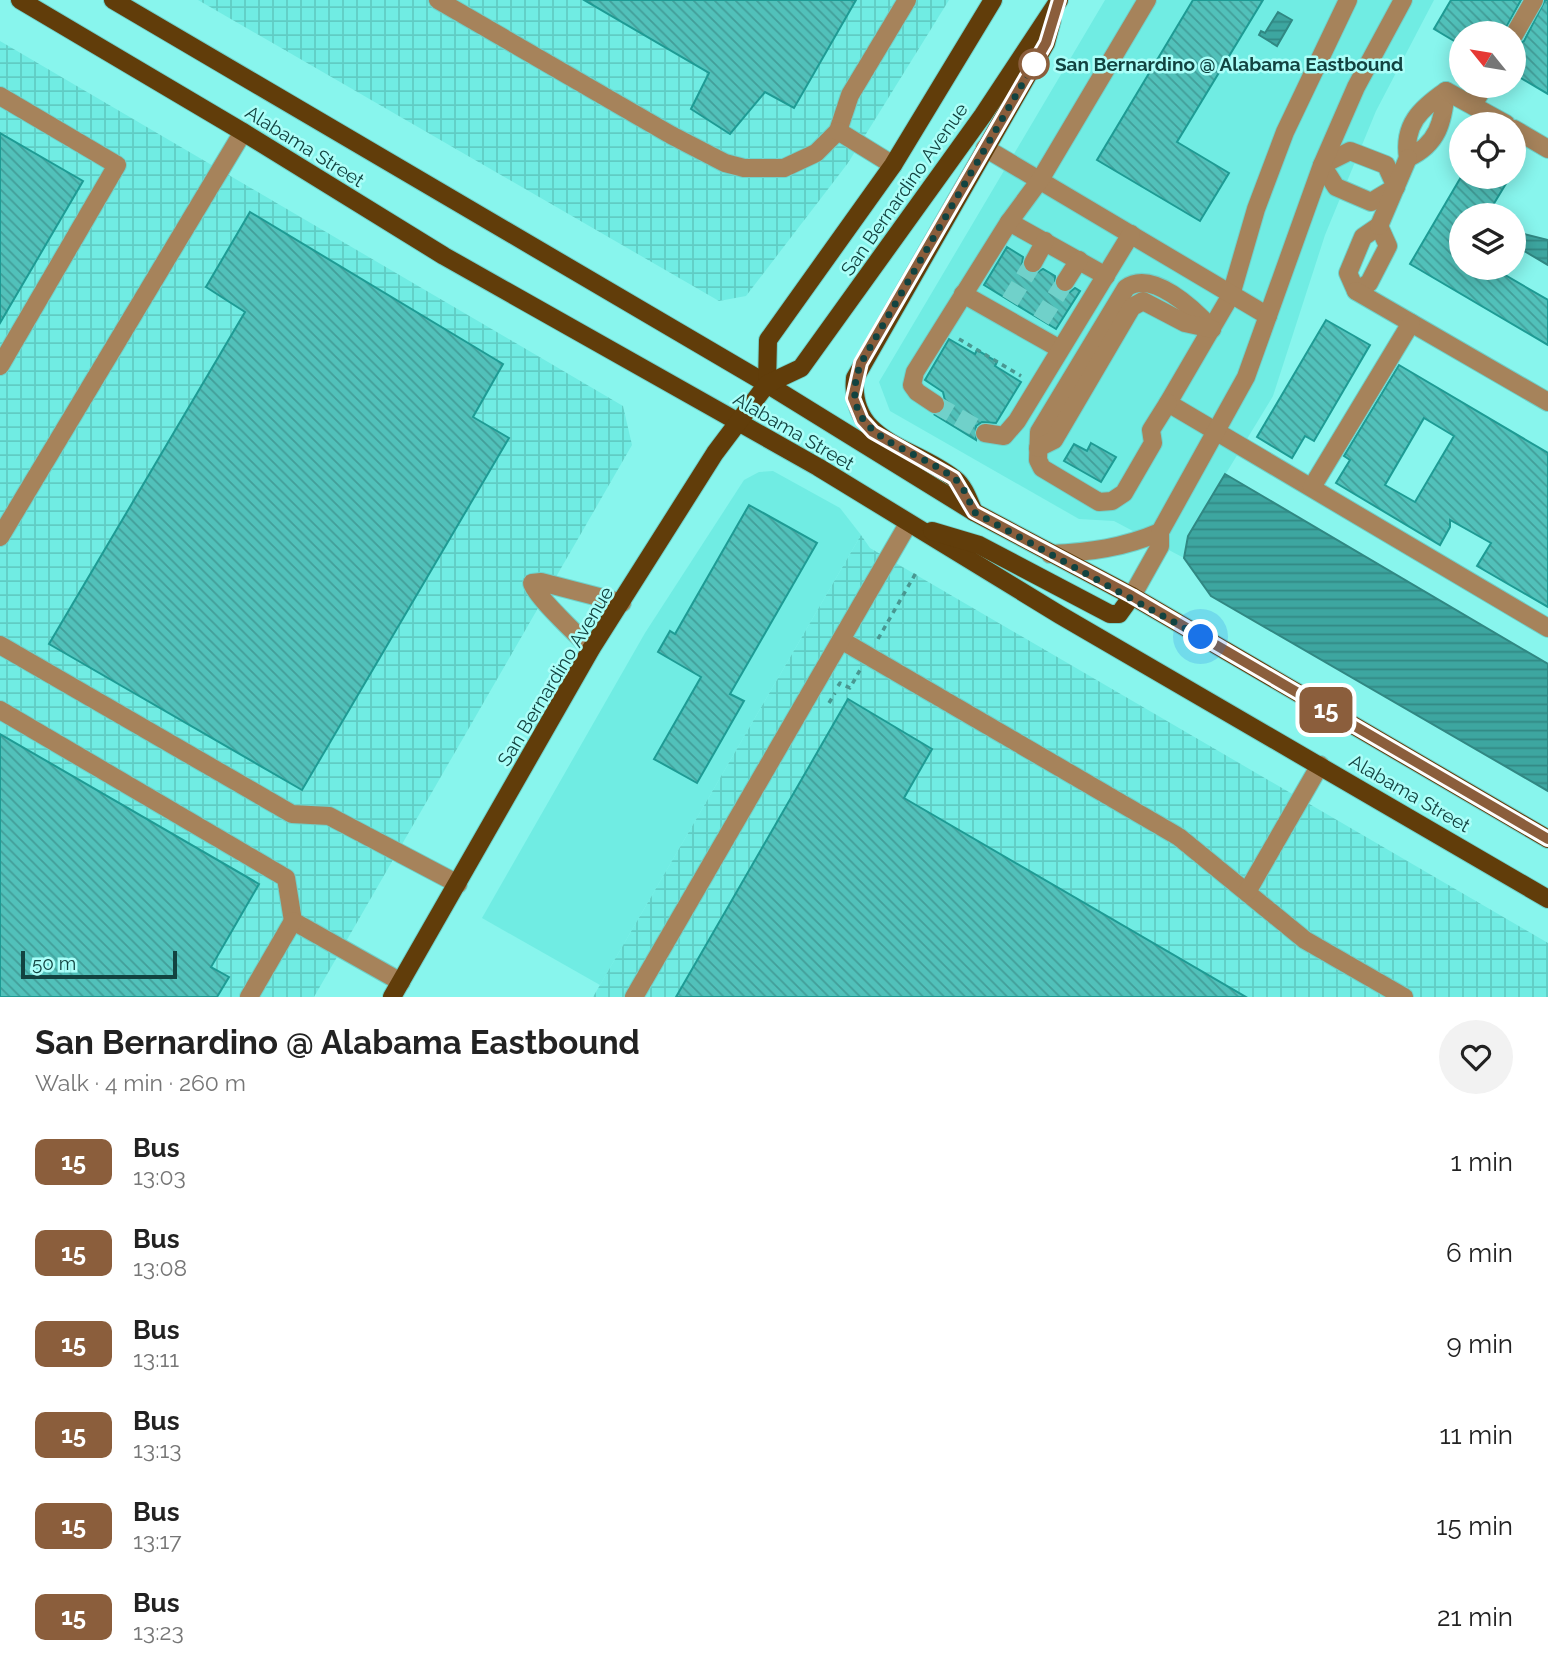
<!DOCTYPE html>
<meta charset="utf-8">
<style>
:root{--surface:#fff;--page:#f2f2f2;--text:#222;--muted:#767676}
body{margin:0;font-family:Raleway,sans-serif;background:var(--page);color:var(--text);height:100vh;display:flex;flex-direction:column;font-size:26px;white-space:nowrap}
*{box-sizing:border-box;margin:0}
p{font-size:23px;color:var(--muted)}
.icon{flex:none;width:38px;height:38px;fill:none;stroke:currentColor;stroke-width:2;stroke-linecap:round;stroke-linejoin:round}
.map{position:relative;height:997px;overflow:hidden}
.side{display:flex;flex-direction:column;background:var(--surface);flex:1}
.side>*{flex:none}
.badge{padding:0 14px;border-radius:10px;font-size:24px;line-height:46px}
.needle{width:46px;rotate:300deg}
.controls{position:absolute;left:1449px;top:21px;display:grid;gap:14px}
.controls a{display:grid;place-items:center;width:77px;height:77px;border-radius:50%;background:var(--surface);box-shadow:0 4px 18px #0003;font-size:35px}
.scale{position:absolute;left:21px;bottom:18px;width:156px;box-sizing:border-box;padding-left:7px;border:4px solid #124340;border-top:0;font-size:19px;line-height:24px;white-space:nowrap;color:#124340;-webkit-text-stroke:5px #abfef8;paint-order:stroke}
.you{position:absolute;width:35px;height:35px;margin:-18px;border:5px solid #fff;border-radius:50%;background:#1a73e8;box-shadow:0 0 0 10px #1a73e833}
.map>.badge{position:absolute;translate:-50% -50%;box-shadow:0 0 0 4px #fff}
.round{display:grid;place-items:center;flex:none;width:74px;height:74px;border-radius:37px;background:var(--page)}
.overview{display:flex;align-items:center;justify-content:space-between;height:119px;padding:0 35px}
h1{font-size:33px;font-weight:700;line-height:52px}
ul{padding:0;list-style:none}
li{display:flex;align-items:center;gap:21px;height:91px;padding:0 35px}
li div{flex:1}
li b{display:block;font-size:26px}
li em{font-style:normal}
li .badge{min-width:77px;font-weight:700;text-align:center}
.map>svg:first-child{display:block}
</style>
<div class="map">
<svg width="1548" height="997" viewBox="0 0 1548 997">
<defs>
<pattern id="industrial-grid" width="8" height="8" patternUnits="userSpaceOnUse" patternTransform="scale(1.75)"><rect width="8" height="8" fill="#70ece3"/><path d="M0 4h8M4 0v8" fill="none" stroke="#60ccc4"/></pattern>
<pattern id="water-rules" width="6" height="5" patternUnits="userSpaceOnUse" patternTransform="scale(1.75)"><rect width="6" height="5" fill="#3da6a0"/><path d="M0 2.5h6" fill="none" stroke="#328984"/></pattern>
<pattern id="building-back-hatch" width="6" height="6" patternUnits="userSpaceOnUse" patternTransform="scale(1.75)"><rect width="6" height="6" fill="#51c1ba"/><path d="M-1 5l2 2M0 0l6 6M5-1l2 2" fill="none" stroke="#429e99"/></pattern>
</defs>
<rect width="100%" height="100%" fill="#88f5ed"/>
<!-- built -->
<g fill="#70ece3">
<polygon points="1105,0 1434,0 1376,111 1325,235 1273,396 1188,536 1184,558 1114,521 1079,519 890,411 879,382"/>
<polygon points="773,471 840,508 861,535 600,985 482,918 645,633 744,480 759,472"/>
</g>
<!-- industrial -->
<g fill="url(#industrial-grid)">
<polygon points="198,0 949,0 848,163 746,296 719,301"/>
<polygon points="0,41 623,406 632,445 314,997 0,997"/>
<polygon points="861,535 870,548 1548,943 1548,997 593,997"/>
</g>
<!-- water -->
<g fill="url(#water-rules)" stroke="#308883" stroke-width="2">
<polygon points="1278,12 1292,20 1277,46 1259,35 1261,31 1265,33"/>
<polygon points="1516,232 1548,240 1548,265 1514,245"/>
<polygon points="1225,474 1548,664 1548,791 1211,596 1184,558 1188,536"/>
</g>
<!-- building -->
<g fill="url(#building-back-hatch)" stroke="#1e9b94" stroke-width="2" fill-rule="evenodd">
<polygon points="584,0 856,0 794,108 765,92 730,134 691,109 709,73"/>
<polygon points="1193,0 1263,0 1177,142 1229,173 1200,221 1097,160"/>
<polygon points="1451,0 1521,0 1503,33 1461,33 1461,45 1434,29"/>
<polygon points="1545,0 1548,0 1548,94 1514,74 1514,46 1524,41"/>
<polygon points="0,133 83,181 0,323"/>
<polygon points="1461,177 1510,177 1487,215 1461,215 1461,268 1493,268 1548,300 1548,345 1410,264"/>
<polygon points="250,212 503,364 473,417 509,438 302,790 49,644 245,312 206,287"/>
<polygon points="1007,247 1023,257 1022,264 1027,273 1034,274 1043,269 1055,276 1055,287 1060,292 1070,292 1075,288 1080,291 1056,329 984,285"/>
<polygon points="1326,320 1370,345 1314,441 1305,436 1292,458 1257,437"/>
<polygon points="949,339 975,354 977,350 997,362 995,366 1021,382 996,423 982,422 976,426 976,440 935,415 944,411 946,405 943,392 925,380"/>
<path d="M1399 365 1548 453V607L1477 566 1491 543 1450 520V527L1440 545 1336 483 1350 460 1344 456ZM1424 418 1454 436 1415 502 1385 485Z"/>
<polygon points="1091,443 1116,457 1101,482 1064,461 1074,444 1087,451"/>
<polygon points="749,505 817,543 730,694 744,701 697,783 654,759 701,677 658,652 670,631 675,634"/>
<polygon points="848,699 932,749 904,798 1246,997 676,997"/>
<polygon points="0,734 259,884 211,967 229,977 217,997 0,997"/>
</g>
<g fill="none" stroke-linecap="round" stroke-linejoin="round">
<!-- minor-tunnel -->
<g stroke="#70d1ca" stroke-width="18" stroke-dasharray="18 9" stroke-linecap="butt">
<polyline points="1010,301 1033,263"/>
<polyline points="1041,320 1065,282"/>
<polyline points="935,404 985,433"/>
</g>
<!-- minor casing -->
<g stroke="#70d1ca" stroke-width="20">
<g id="minor">
<polyline points="438,0 671,135 725,163 744,168 784,168 816,153 838,131 850,95 907,0"/>
<polyline points="1348,0 1285,132 1256,209 1231,295 1168,403 1548,628"/>
<polyline points="1514,35 1534,0"/>
<path d="M1446 91C1443 122 1438 144 1408 158 1403 125 1420 109 1446 91Z"/>
<polyline points="1446,91 1506,124"/>
<polyline points="0,96 117,165 0,366"/>
<polyline points="1473,105 1484,86"/>
<polyline points="1514,129 1548,149"/>
<polyline points="838,131 893,165"/>
<polyline points="985,148 1268,316"/>
<polygon points="1350,151 1386,165 1396,187 1371,202 1336,187 1322,165"/>
<polyline points="1009,222 1106,276"/>
<polygon points="1379,226 1388,246 1369,283 1356,291 1348,273 1363,237"/>
<polyline points="1379,226 1408,158"/>
<polyline points="1033,263 1045,241"/>
<polyline points="1065,282 1079,260"/>
<polyline points="1356,291 1548,402"/>
<polyline points="963,294 1060,349"/>
<path d="M1168 403 1151 430 1153 443 1124 493 1112 501 1099 502 1042 468 1038 460 1039 432 1126 288C1152 269 1194 309 1212 329"/>
<polyline points="935,404 917,392 912,385 915,372 1009,222 1040,180 1147,0"/>
<polyline points="985,433 1004,436 1017,421 1131,234"/>
<polyline points="1038,448 1054,440 1132,307 1143,301 1185,323 1212,329"/>
<polyline points="1312,487 1411,323"/>
<polyline points="0,537 243,132"/>
<path d="M1050 554C1090 552 1123 548 1160 532"/>
<polyline points="1132,596 1160,546 1160,532 1246,377 1322,165 1356,87 1403,0"/>
<polyline points="841,640 1179,837 1305,940 1404,997"/>
<polyline points="0,645 292,814 329,816 458,884"/>
<path d="M591 649C578 635 536 597 532 583L541 582 622 603"/>
<polyline points="0,710 286,878 293,921 401,982"/>
<polyline points="1247,892 1320,765"/>
<polyline points="249,997 293,921"/>
<polyline points="634,997 908,524"/>
</g>
</g>
<!-- major casing -->
<g stroke="#70d1ca" stroke-width="20">
<g id="major">
<polyline points="20,0 243,132 444,256 818,467 1060,615 1548,899"/>
<polyline points="113,0 767,384 974,512 1132,596 1548,839"/>
<polyline points="767,384 768,340 893,165 993,0"/>
<path d="M974 512C969 501 964 486 955 479 914 446 849 443 855 378L1046 43 1052 20"/>
<polyline points="932,531 979,545 1110,614 1119,614 1132,596"/>
<polyline points="392,997 591,649 715,453 767,384 801,368 983,115 1059,0"/>
</g>
</g>
<!-- path -->
<g stroke="#499791" stroke-width="3.5" stroke-dasharray="5 5" stroke-linecap="butt">
<polyline points="959,339 1021,376"/>
<polyline points="878,639 917,571"/>
<polyline points="838,686 840,683 850,688 860,670"/>
<polyline points="829,703 835,693"/>
</g>
<!-- minor -->
<use href="#minor" stroke="#a6835b" stroke-width="18"/>
<!-- major -->
<use href="#major" stroke="#613d0a" stroke-width="18"/>
</g>
<g fill="none" stroke-linecap="round" stroke-linejoin="round">
<!-- line casing -->
<g stroke="#fff" stroke-width="16">
<polyline id="line" points="1059,0 1046,43 861,363 853,398 862,420 873,432 954,478 974,512 1132,596 1548,839"/>
</g>
<!-- line -->
<use href="#line" stroke="#8b5e3c" stroke-width="10"/>
<!-- walk -->
<path stroke="#124340" stroke-width="7" stroke-dasharray="0 12.6" d="M1034 64 861 363C832 438 911 444 955 479 964 486 969 501 974 512L1201 637"/>
</g>
<!-- markers -->
<circle fill="#fff" stroke="#8b5e3c" stroke-width="3.5" cx="1034" cy="64" r="14"/>
<g text-anchor="middle" dominant-baseline="central" stroke-width="5" stroke-linejoin="round" paint-order="stroke">
<!-- stop labels -->
<g font-size="19" font-weight="bold" fill="#124340" stroke="#abfef8" text-anchor="start">
<text x="1055" y="64">San Bernardino @ Alabama Eastbound</text>
</g>
<!-- street labels -->
<g font-size="19" fill="#124340" stroke="#abfef8">
<text transform="translate(305 146) rotate(32)">Alabama Street</text>
<text transform="translate(904 189) rotate(-55)">San Bernardino Avenue</text>
<text transform="translate(794 431) rotate(30)">Alabama Street</text>
<text transform="translate(555 676) rotate(-59)">San Bernardino Avenue</text>
<text transform="translate(1410 793) rotate(30)">Alabama Street</text>
</g>
</g>
</svg>
<div class="controls">
<a><svg class="needle" viewBox="-14 -14 28 28"><path d="M0-13l5 13h-10z" fill="#e53935"/><path d="M0 13l5-13h-10z" fill="#767676"/></svg></a>
<a><svg class="icon" aria-label="locate" viewBox="0 0 24 24"><circle cx="12" cy="12" r="6"/><path d="M12 2v4M12 18v4M2 12h4M18 12h4"/></svg></a>
<a><svg class="icon" aria-label="layers" viewBox="0 0 24 24"><path d="M12 4l9 5-9 5-9-5zM3 14l9 5 9-5"/></svg></a>
</div>
<div class="scale">50 m</div>
<div class="you" style="left:1201px;top:637px"></div>
<b class="badge" style="left:1326px;top:710px;background:#8b5e3c;color:#fff">15</b>
</div>
<section class="side">
<div class="overview"><div><h1>San Bernardino @ Alabama Eastbound</h1><p>Walk · 4 min · 260 m</p></div><a class="round"><svg class="icon" aria-label="heart" viewBox="0 0 24 24"><path d="M12 20l-8-8c-3-5 5-10 8-4 3-6 11-1 8 4z"/></svg></a></div>
<ul>
<li><span class="badge" style="background:#8b5e3c;color:#fff">15</span><div><b>Bus</b><p>13:03</p></div><em>1 min</em></li>
<li><span class="badge" style="background:#8b5e3c;color:#fff">15</span><div><b>Bus</b><p>13:08</p></div><em>6 min</em></li>
<li><span class="badge" style="background:#8b5e3c;color:#fff">15</span><div><b>Bus</b><p>13:11</p></div><em>9 min</em></li>
<li><span class="badge" style="background:#8b5e3c;color:#fff">15</span><div><b>Bus</b><p>13:13</p></div><em>11 min</em></li>
<li><span class="badge" style="background:#8b5e3c;color:#fff">15</span><div><b>Bus</b><p>13:17</p></div><em>15 min</em></li>
<li><span class="badge" style="background:#8b5e3c;color:#fff">15</span><div><b>Bus</b><p>13:23</p></div><em>21 min</em></li>
</ul>
</section>
